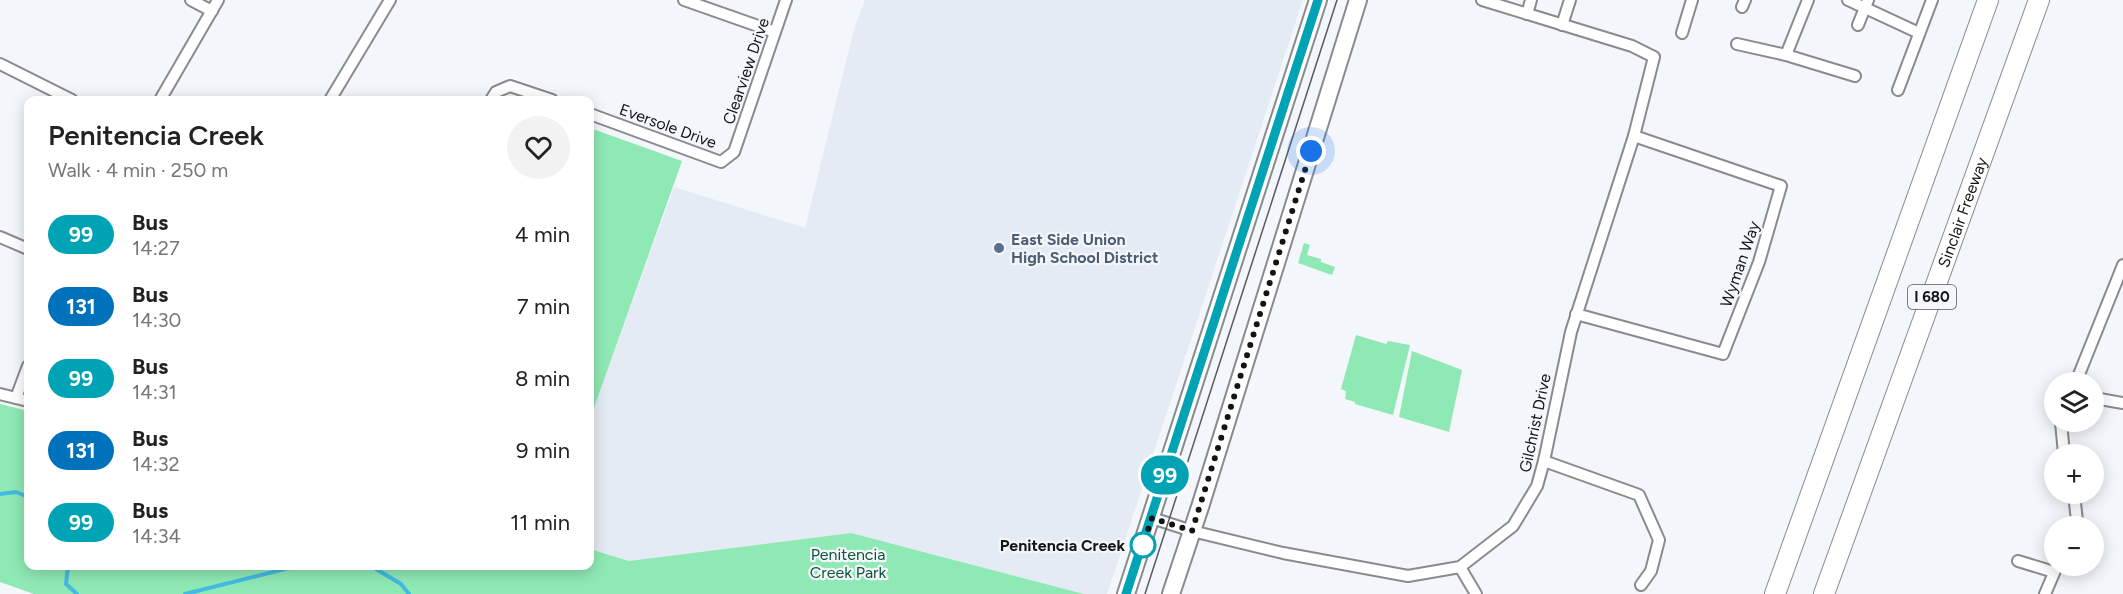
<!DOCTYPE html>
<meta charset="utf-8">
<style>
:root{--surface:#fff;--page:#f2f2f2;--text:#222;--muted:#767676}
body{margin:0;font-family:Figtree,sans-serif;background:var(--page);color:var(--text);height:100vh;display:flex;flex-direction:column;font-size:22px;white-space:nowrap}
*{box-sizing:border-box;margin:0}
p{font-size:20px;color:var(--muted)}
.icon{flex:none;width:33px;height:33px;fill:none;stroke:currentColor;stroke-width:2;stroke-linecap:round;stroke-linejoin:round}
.map{position:relative;flex:1;overflow:hidden}
.sheet{position:absolute;left:24px;top:96px;width:570px;height:474px;display:flex;flex-direction:column;background:var(--surface);border-radius:12px;box-shadow:0 3px 15px #0003}
.sheet>*{flex:none}
.badge{padding:0 12px;border-radius:20px;font-size:21px;line-height:39px}
.controls{position:absolute;left:2044px;top:372px;display:grid;gap:12px}
.controls a{display:grid;place-items:center;width:60px;height:60px;border-radius:50%;background:var(--surface);box-shadow:0 3px 15px #0003;font-size:30px}
.you{position:absolute;width:30px;height:30px;margin:-15px;border:4px solid #fff;border-radius:50%;background:#1a73e8;box-shadow:0 0 0 9px #1a73e833}
.map>.badge{position:absolute;translate:-50% -50%;box-shadow:0 0 0 3px #fff}
.round{display:grid;place-items:center;flex:none;width:63px;height:63px;border-radius:32px;background:var(--page)}
.overview{display:flex;align-items:center;justify-content:space-between;height:102px;padding:0 24px}
h1{font-size:28px;font-weight:600;line-height:45px}
ul{padding:0;list-style:none}
li{display:flex;align-items:center;gap:18px;height:72px;padding:0 24px}
li div{flex:1}
li b{display:block;font-size:22px}
li em{font-style:normal}
li .badge{min-width:66px;font-weight:700;text-align:center}
.map>svg:first-child{display:block}
</style>
<div class="map">
<svg width="2123" height="594" viewBox="0 0 2123 594">
<rect width="100%" height="100%" fill="#f3f6fa"/>
<!-- built -->
<polygon fill="#e5ebf5" points="865,0 1303,0 1107,594 1084,594 851,533 629,561 590,549 590,419 674,187 805,228 854,29"/>
<!-- green -->
<g fill="#8fe9b4">
<polygon points="590,128 682,161 590,419"/>
<polygon points="1304,243 1310,245 1307,255 1321,259 1321,262 1335,267 1332,275 1298,263"/>
<polygon points="1356,335 1386,344 1388,341 1410,345 1393,415 1355,404 1355,402 1345,399 1346,391 1341,389"/>
<polygon points="1412,351 1462,370 1449,432 1399,417"/>
<polygon points="0,404 28,411 28,566 590,566 590,549 629,561 851,533 1084,594 34,594 0,582"/>
</g>
<g fill="none" stroke-linecap="round" stroke-linejoin="round">
<!-- stream -->
<g stroke="#42bbe3" stroke-width="4">
<polyline points="0,494 16,492 28,497"/>
<polyline points="68,566 66,584 77,594"/>
<polyline points="371,566 401,584 409,594"/>
<polyline points="185,594 297,566 308,566"/>
</g>
<!-- minor casing -->
<g stroke="#898b8f" stroke-width="14">
<g id="minor">
<polyline points="191,0 212,11"/>
<polyline points="684,0 775,32"/>
<polyline points="1848,0 1919,33"/>
<polyline points="1742,7 1745,0"/>
<polyline points="1527,14 1531,0"/>
<polyline points="1562,25 1570,0"/>
<polyline points="1858,25 1868,0"/>
<polyline points="1682,33 1692,0"/>
<polyline points="1737,44 1786,55 1855,76"/>
<polyline points="1786,55 1808,0"/>
<polyline points="0,64 72,100"/>
<polyline points="1898,90 1932,0"/>
<polyline points="160,100 218,0"/>
<polyline points="330,100 390,0"/>
<polyline points="491,100 496,92 510,86 552,100"/>
<polyline points="590,114 721,162 734,152 786,0"/>
<polyline points="0,237 28,249"/>
<polyline points="1576,314 1723,354 1759,262 1781,186 1634,136"/>
<polyline points="2076,382 2123,265"/>
<polyline points="0,394 28,401"/>
<polyline points="16,398 28,366"/>
<polyline points="2094,398 2123,403"/>
<polyline points="2061,422 2064,454"/>
<polyline points="1544,461 1639,495 1659,540 1651,571 1641,585"/>
<polyline points="1152,518 1192,531 1283,553 1408,576 1460,567 1513,526 1537,486 1544,461 1571,332 1634,136 1654,57 1632,46 1482,0"/>
<polyline points="2074,526 2077,521 2074,494"/>
<polyline points="2018,561 2054,572"/>
<polyline points="1460,567 1476,594"/>
<polyline points="2045,594 2057,566"/>
</g>
</g>
<!-- primary casing -->
<g stroke="#898b8f" stroke-width="20">
<g id="primary">
<polyline points="1126,594 1318,0"/>
<polyline points="1171,594 1200,507 1358,0"/>
</g>
</g>
<!-- motorway casing -->
<g stroke="#898b8f" stroke-width="22">
<g id="motorway">
<polyline points="1775,594 1988,0"/>
<path id="s1" d="M1824 594 2039 0"/>
</g>
</g>
<!-- minor -->
<use href="#minor" stroke="#fff" stroke-width="10"/>
<!-- primary -->
<use href="#primary" stroke="#fff" stroke-width="16"/>
<!-- motorway -->
<use href="#motorway" stroke="#fff" stroke-width="20"/>
<!-- tram -->
<polyline stroke="#5a5b5d" stroke-width="1.5" points="1145,594 1337,0"/>
</g>
<g fill="none" stroke-linecap="round" stroke-linejoin="round">
<!-- line casing -->
<g stroke="#fff" stroke-width="14">
<polyline id="line" points="1126,594 1318,0"/>
</g>
<!-- line -->
<use href="#line" stroke="#00a3b4" stroke-width="9"/>
<!-- walk -->
<polyline stroke="#131415" stroke-width="6" stroke-dasharray="0 10.8" points="1143,545 1142,547 1152,518 1192,531 1311,151"/>
</g>
<!-- markers -->
<circle fill="#5c6f8a" stroke="#f3f6fa" stroke-width="2" cx="999" cy="248" r="6"/>
<circle fill="#fff" stroke="#00a3b4" stroke-width="3" cx="1143" cy="545" r="12"/>
<g text-anchor="middle" dominant-baseline="central" stroke-width="4.5" stroke-linejoin="round" paint-order="stroke">
<!-- shield labels -->
<rect fill="#f3f6fa" stroke="#56585a" stroke-width="1.5" x="1908" y="285" width="48" height="24" rx="4.5"/>
<g font-size="15" font-weight="bold" fill="#131415">
<text x="1932" y="297">I 680</text>
</g>
<!-- street labels -->
<g font-size="16" fill="#131415" stroke="#f3f6fa">
<text transform="translate(746 71) rotate(-71)">Clearview Drive</text>
<text transform="translate(668 126) rotate(20)">Eversole Drive</text>
<text stroke="none"><textPath href="#s1" startOffset="406">Sinclair Freeway</textPath></text>
<text transform="translate(1740 264) rotate(-71)">Wyman Way</text>
<text transform="translate(1535 423) rotate(-78)">Gilchrist Drive</text>
</g>
<!-- service labels -->
<g font-size="16" font-weight="bold" fill="#4e5e75" stroke="#f3f6fa" text-anchor="start">
<text x="1011" y="239">East Side Union<tspan x="1011" dy="18">High School District</tspan></text>
</g>
<!-- stop labels -->
<g font-size="16" font-weight="bold" fill="#131415" stroke="#f3f6fa" text-anchor="end">
<text x="1125" y="545">Penitencia Creek</text>
</g>
<!-- park labels -->
<g font-size="16" fill="#0d5634" stroke="#f3f6fa">
<text x="848" y="554">Penitencia<tspan x="848" dy="18">Creek Park</tspan></text>
</g>
</g>
</svg>
<div class="controls">
<a><svg class="icon" aria-label="layers" viewBox="0 0 24 24"><path d="M12 4l9 5-9 5-9-5zM3 14l9 5 9-5"/></svg></a>
<a>+</a>
<a>−</a>
</div>
<div class="you" style="left:1311px;top:151px"></div>
<b class="badge" style="left:1165px;top:475px;background:#00a3b4;color:#fff">99</b>
<section class="sheet">
<div class="overview"><div><h1>Penitencia Creek</h1><p>Walk · 4 min · 250 m</p></div><a class="round"><svg class="icon" aria-label="heart" viewBox="0 0 24 24"><path d="M12 20l-8-8c-3-5 5-10 8-4 3-6 11-1 8 4z"/></svg></a></div>
<ul>
<li><span class="badge" style="background:#00a3b4;color:#fff">99</span><div><b>Bus</b><p>14:27</p></div><em>4 min</em></li>
<li><span class="badge" style="background:#0072bc;color:#fff">131</span><div><b>Bus</b><p>14:30</p></div><em>7 min</em></li>
<li><span class="badge" style="background:#00a3b4;color:#fff">99</span><div><b>Bus</b><p>14:31</p></div><em>8 min</em></li>
<li><span class="badge" style="background:#0072bc;color:#fff">131</span><div><b>Bus</b><p>14:32</p></div><em>9 min</em></li>
<li><span class="badge" style="background:#00a3b4;color:#fff">99</span><div><b>Bus</b><p>14:34</p></div><em>11 min</em></li>
</ul>
</section>
</div>
